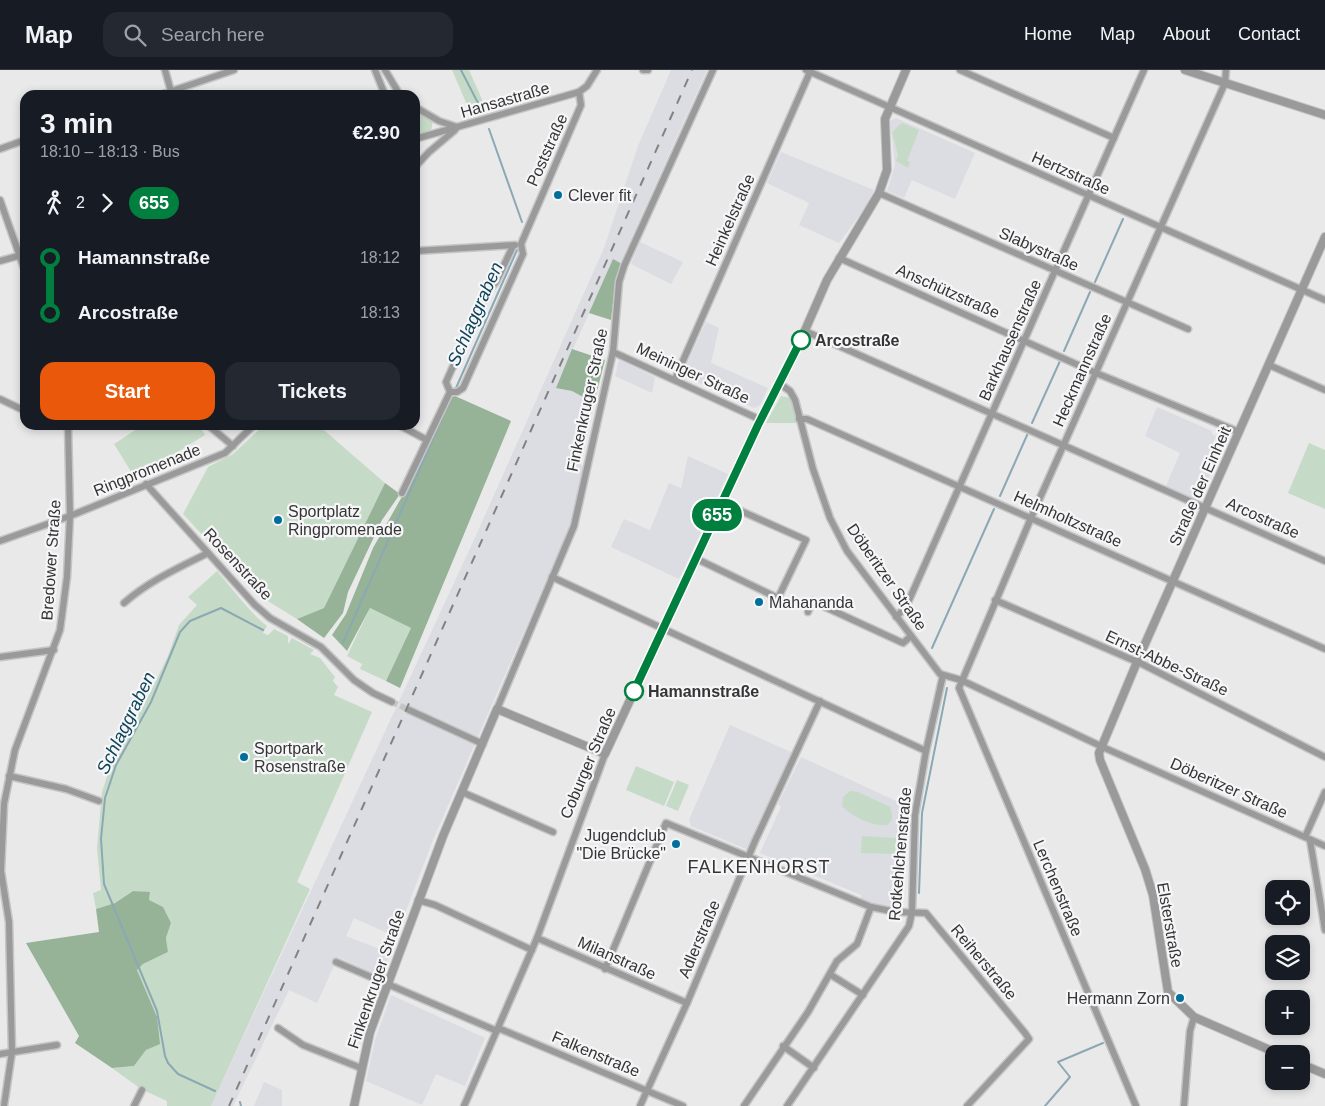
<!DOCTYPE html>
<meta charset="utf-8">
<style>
:root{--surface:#171b24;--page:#242831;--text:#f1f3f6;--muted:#9ea1a6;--line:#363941;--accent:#ea580c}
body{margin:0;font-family:Helvetica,sans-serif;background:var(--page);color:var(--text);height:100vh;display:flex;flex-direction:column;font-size:19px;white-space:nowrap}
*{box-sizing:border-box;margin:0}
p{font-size:16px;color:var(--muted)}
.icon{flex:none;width:28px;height:28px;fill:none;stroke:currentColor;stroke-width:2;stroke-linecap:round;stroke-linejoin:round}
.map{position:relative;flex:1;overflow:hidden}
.details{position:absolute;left:20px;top:20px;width:400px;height:340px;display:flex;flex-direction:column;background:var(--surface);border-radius:15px;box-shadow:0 2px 8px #0003}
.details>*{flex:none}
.badge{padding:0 10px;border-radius:16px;font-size:18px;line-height:32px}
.buttons{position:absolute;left:1265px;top:810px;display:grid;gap:10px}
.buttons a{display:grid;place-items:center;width:45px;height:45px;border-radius:10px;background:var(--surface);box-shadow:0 2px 8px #0003;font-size:25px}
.map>.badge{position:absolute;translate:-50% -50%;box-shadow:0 0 0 2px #fff}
.legs{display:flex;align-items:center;gap:8px;height:55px;padding:0 20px;font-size:16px}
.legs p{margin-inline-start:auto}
.overview{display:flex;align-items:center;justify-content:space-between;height:85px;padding:0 20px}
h1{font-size:28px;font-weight:600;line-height:38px}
.cta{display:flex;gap:10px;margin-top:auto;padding:10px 20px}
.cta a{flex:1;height:58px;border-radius:15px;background:var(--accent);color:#fff;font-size:20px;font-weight:600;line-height:58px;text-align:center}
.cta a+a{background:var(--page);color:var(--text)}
ul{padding:0 20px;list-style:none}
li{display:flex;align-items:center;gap:18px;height:55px;font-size:19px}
li i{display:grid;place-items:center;width:8px;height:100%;margin:0 6px;background:currentColor}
li i::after{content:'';width:12px;height:12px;margin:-6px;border:4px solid;border-radius:50%;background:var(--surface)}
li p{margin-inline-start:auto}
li:first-child i{background:linear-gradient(#0000 50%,currentColor 0)}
li:last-child i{background:linear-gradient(currentColor 50%,#0000 0)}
header{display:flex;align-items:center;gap:30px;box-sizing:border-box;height:70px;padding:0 25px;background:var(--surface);border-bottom:1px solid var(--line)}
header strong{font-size:24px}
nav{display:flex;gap:28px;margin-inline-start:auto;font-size:18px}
.search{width:350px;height:45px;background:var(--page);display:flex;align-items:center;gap:12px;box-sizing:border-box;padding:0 18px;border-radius:15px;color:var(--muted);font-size:19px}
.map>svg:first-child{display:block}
</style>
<header>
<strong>Map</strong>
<div class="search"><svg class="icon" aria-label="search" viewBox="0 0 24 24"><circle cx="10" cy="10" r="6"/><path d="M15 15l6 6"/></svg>Search here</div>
<nav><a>Home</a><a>Map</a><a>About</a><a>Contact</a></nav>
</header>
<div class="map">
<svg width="1325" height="1036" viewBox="0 0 1325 1036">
<rect width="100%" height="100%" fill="#e9e9ea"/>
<!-- built -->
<g fill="#dcdce3">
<polygon points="671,0 707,0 620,193 613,190 556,317 572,321 594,333 581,395 583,397 569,458 433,770 396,867 354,848 346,866 390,883 382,907 338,887 317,933 289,920 233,1036 211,1036 473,472 604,178 638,76"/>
<polygon points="896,48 975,83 955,129 912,110 904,128 887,121 895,95 890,51"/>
<polygon points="781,82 874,120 865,138 839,173 799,155 809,133 767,113"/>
<polygon points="640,172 683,192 671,214 631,194"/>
<polygon points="706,252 719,258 711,293 768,318 760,335 754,338 682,305"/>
<polygon points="619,290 655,307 652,323 615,306"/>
<polygon points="1157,337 1212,361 1212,364 1216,366 1212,376 1211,386 1217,389 1198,431 1166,416 1180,383 1145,366"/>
<polygon points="688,386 728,404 679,509 611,477 624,449 650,460 669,413 681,418"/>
<polygon points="730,655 793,683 748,780 691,756 689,750"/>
<polygon points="801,687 905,735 899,837 880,835 861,829 861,825 760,783 781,737 778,734"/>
<polygon points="391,925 485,968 465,1016 436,1004 422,1035 366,1011 375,970"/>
<polygon points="264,1012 282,1020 282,1036 254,1036"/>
</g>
<!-- green -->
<g fill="#c5dbc7">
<polygon points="452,0 469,0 485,36 477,39 476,43 471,44"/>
<polygon points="415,42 433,51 431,61 415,65"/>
<polygon points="902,53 919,60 907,91 910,92 908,98 896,91 898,85 892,62"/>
<polygon points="781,326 791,328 797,353 766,353"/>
<polygon points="143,355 199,355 205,365 135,408 114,374"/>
<polygon points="264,355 318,355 385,413 324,538 297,549 258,525 183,444 208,397 233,384"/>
<polygon points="1309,373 1325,380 1325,439 1288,423"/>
<path d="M217 501C233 519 248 541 267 556L263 563 268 565 274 559 288 566V574L292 568 314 580 310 584 320 588 335 607 333 611 338 617 334 625 372 642 297 812 310 819 211 1036H167V1031L141 1019 112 998 134 996 146 980 157 947 137 900 143 894 168 882 166 868 171 853 149 830 150 823 133 821 115 833 96 839 93 823 101 820 97 778 102 722 111 694 149 625 168 586 179 555 197 535 188 527Z"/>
<polygon points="370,538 411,558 386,611 360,599 362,594 347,586"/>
<polygon points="636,696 674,712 664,736 626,720"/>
<polygon points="677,710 689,715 678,741 666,736"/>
<path d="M850 721 858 722 890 737C893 745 894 749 887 755 872 757 853 747 842 736L843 727Z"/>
<polygon points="862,766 896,768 895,784 861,783"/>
</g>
<!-- forest -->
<g fill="#96b398">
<polygon points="613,189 622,194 616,207 611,250 589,243"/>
<polygon points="572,279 605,290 594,333 572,321 556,318"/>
<polygon points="455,326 511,351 400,618 386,611 411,558 370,538 347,581 332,565 346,544 373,478 404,423 449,327"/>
<polygon points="385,413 400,424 382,450 348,522 343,543 324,568 297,549 324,538"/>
<polygon points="133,821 150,822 149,830 163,837 171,853 166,868 168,882 143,894 137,900 157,947 160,974 146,980 134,996 112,998 75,973 79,966 26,873 99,862 96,839 115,833"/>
</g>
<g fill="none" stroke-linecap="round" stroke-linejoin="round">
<!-- stream -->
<g stroke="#8ba8b4" stroke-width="2">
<polyline points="461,0 479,35"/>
<polyline points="489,59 522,152"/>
<polyline points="1095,212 1123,149"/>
<polyline points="1064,281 1090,222"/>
<polyline points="456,318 517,180"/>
<polyline points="1032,353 1060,291"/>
<polyline points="1000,426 1028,363"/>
<polyline points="343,573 450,330"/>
<polyline points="932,578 994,439"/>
<polyline points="919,823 922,743 947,618"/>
<polyline points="215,1021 178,1004 168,993 165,986 157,941 104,814 101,769 105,728 116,695 151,632 180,562 190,551 221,538 263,560"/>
<polyline points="240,1032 241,1036"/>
<polyline points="1045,1036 1070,1007 1058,992 1103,973"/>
</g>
<!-- minor-tunnel -->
<polyline stroke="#c5c5c6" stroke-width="6" stroke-dasharray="6 3" stroke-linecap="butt" points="392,632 409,640"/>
<!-- minor casing -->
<g stroke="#c5c5c6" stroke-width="9">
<g id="minor">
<polyline points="165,0 172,25"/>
<polyline points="375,0 385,25"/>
<polyline points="385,0 400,25"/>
<polyline points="643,0 648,0"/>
<polyline points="806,0 1325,230"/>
<polyline points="960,0 1114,68"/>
<polyline points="160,25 234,0"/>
<polyline points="415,37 439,51 457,57"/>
<polyline points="415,69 579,22 587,16 597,0"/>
<polyline points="0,79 25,70"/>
<polyline points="415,97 429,82 455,60"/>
<polyline points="879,123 1188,259"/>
<polyline points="0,130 25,201"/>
<polyline points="415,181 515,175"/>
<polyline points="839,188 1096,303 1239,362"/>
<polyline points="0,191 25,184"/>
<polyline points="805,261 1325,491"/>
<polyline points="613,282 761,350"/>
<polyline points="1269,295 1325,320"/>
<polyline points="675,309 810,2"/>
<polyline points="780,314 790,321 795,330 813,399 830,448 847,481 940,604 961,610 1107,679 1325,776"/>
<polyline points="450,322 457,322 463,318 523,184 521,174 578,42 581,35 579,22"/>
<polyline points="450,322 446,312 484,227 496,212 513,176"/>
<polyline points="0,329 25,341"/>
<polyline points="799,349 807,349 1325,579"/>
<polyline points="208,355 233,376"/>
<polyline points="399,355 427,370"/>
<polyline points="146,414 255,535 270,548 321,577 354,610 373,623 392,632"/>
<polyline points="402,423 450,322"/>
<polyline points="0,471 70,446 225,383 254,355"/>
<polyline points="697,489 778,528 806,470 723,433"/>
<polyline points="552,507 926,681"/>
<polyline points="995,530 1142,594 1325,687"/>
<path d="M124 533C149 511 178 498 208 483"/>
<polyline points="808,542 812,531 903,573 911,566"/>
<polyline points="896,547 906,537 1144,0"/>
<polyline points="0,587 54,580"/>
<polyline points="497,639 574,456 613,282 619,212 624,196 713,0"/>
<polyline points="409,640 483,674"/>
<polyline points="9,706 66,719 99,731"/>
<polyline points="462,722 553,762"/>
<polyline points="1305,767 1325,722"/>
<polyline points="1310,770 1325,860"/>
<polyline points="418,830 435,835 532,880"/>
<polyline points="537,868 687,933"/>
<polyline points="336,892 497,961"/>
<polyline points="605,899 666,753 871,837 896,842 926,843 1025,963 1029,969 967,1036"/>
<polyline points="831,905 863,925"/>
<polyline points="278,958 303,975 361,998"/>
<polyline points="498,958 683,1036"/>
<polyline points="783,976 814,998"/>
<polyline points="0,984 57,975"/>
<polyline points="4,1036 12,982 9,852 1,801 4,734 15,680 60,560 67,507 70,446 68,355"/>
<polyline points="134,1036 142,1020"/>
<polyline points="464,1036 537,868 605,684"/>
<polyline points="640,1036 687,933 755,771 820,631"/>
<polyline points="744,1036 808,942 837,891 857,874 871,837"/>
<polyline points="787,1036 909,856 912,842 915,745 926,681 943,605"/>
<polyline points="1136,1036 959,618 1031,448 1225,13 1226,0"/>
<polyline points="1184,1036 1190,961 1194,947"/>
</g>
</g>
<!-- tertiary casing -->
<g stroke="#c5c5c6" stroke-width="10">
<g id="tertiary">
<polyline points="1185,0 1325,45"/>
<polyline points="1279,984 1194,947 1168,922 1153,825 1145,799 1100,690 1099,683 1137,592 1325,167"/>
<polyline points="1301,994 1325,1004"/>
<polyline points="354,1036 370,962 443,766 497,639 605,684 758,355 796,281 827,210 879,123 887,100 885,49 906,0"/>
</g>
</g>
<!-- minor -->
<use href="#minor" stroke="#9b9a9a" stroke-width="6"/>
<!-- tertiary -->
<use href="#tertiary" stroke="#9b9a9a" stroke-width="8"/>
<!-- rail -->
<polyline stroke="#828283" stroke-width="2" stroke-dasharray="9 9" stroke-linecap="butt" points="229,1036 692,0"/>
</g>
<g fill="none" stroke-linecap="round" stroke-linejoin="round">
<!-- line-1 casing -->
<g stroke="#fff" stroke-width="11">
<polyline id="line-1" points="634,621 758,355 801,270"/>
</g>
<!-- line-1 -->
<use href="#line-1" stroke="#007f3e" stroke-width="8"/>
</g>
<!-- markers -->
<g fill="#006f9b" stroke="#f6f6f8" stroke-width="2">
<circle cx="558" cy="125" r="5"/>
<circle cx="278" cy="450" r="5"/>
<circle cx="759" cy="532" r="5"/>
<circle cx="244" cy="687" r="5"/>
<circle cx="676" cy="774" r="5"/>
<circle cx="1180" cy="928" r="5"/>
</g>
<g fill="#fff" stroke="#007f3e" stroke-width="2.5">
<circle cx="801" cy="270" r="9"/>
<circle cx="634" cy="621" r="9"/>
</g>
<g text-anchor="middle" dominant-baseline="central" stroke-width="4.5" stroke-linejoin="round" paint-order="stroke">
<!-- street labels -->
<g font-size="16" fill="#353535" stroke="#f6f6f8">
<text transform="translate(505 30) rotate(-16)">Hansastraße</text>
<text transform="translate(547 80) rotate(-66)">Poststraße</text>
<text transform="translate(1071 103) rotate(24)">Hertzstraße</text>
<text transform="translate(730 150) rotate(-66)">Heinkelstraße</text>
<text transform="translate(1039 179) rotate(24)">Slabystraße</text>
<text transform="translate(948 221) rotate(24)">Anschützstraße</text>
<text transform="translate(1010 270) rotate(-66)">Barkhausenstraße</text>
<text transform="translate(1082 300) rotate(-66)">Heckmannstraße</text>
<text transform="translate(693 303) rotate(25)">Meininger Straße</text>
<text transform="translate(587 330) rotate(-78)">Finkenkruger Straße</text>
<text transform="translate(147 400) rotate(-22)">Ringpromenade</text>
<text transform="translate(1200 416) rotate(-66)">Straße der Einheit</text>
<text transform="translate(1263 448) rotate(24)">Arcostraße</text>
<text transform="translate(1068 449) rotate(24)">Helmholtzstraße</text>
<text transform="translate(51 490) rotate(-86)">Bredower Straße</text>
<text transform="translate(238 494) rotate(47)">Rosenstraße</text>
<text transform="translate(887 507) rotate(55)">Döberitzer Straße</text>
<text transform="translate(1167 593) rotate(25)">Ernst-Abbe-Straße</text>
<text transform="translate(588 693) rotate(-67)">Coburger Straße</text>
<text transform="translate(1229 718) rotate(24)">Döberitzer Straße</text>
<text transform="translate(900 784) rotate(-85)">Rotkehlchenstraße</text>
<text transform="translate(1058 818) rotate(67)">Lerchenstraße</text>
<text transform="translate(1170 855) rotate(80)">Elsterstraße</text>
<text transform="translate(699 869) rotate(-67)">Adlerstraße</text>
<text transform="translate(617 888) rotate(24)">Milanstraße</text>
<text transform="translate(984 892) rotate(50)">Reiherstraße</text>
<text transform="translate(376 909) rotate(-71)">Finkenkruger Straße</text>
<text transform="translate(596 984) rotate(23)">Falkenstraße</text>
</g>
<!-- poi labels -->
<g font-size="16" fill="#353535" stroke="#f6f6f8" text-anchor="start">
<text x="568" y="125">Clever fit</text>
<text x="288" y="441">Sportplatz<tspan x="288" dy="18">Ringpromenade</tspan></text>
<text x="769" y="532">Mahananda</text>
<text x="254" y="678">Sportpark<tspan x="254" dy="18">Rosenstraße</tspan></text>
<text x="666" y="765" text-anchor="end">Jugendclub<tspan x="666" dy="18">"Die Brücke"</tspan></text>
<text x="1170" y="928" text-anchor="end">Hermann Zorn</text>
</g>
<!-- stop labels -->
<g font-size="16" font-weight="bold" fill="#353535" stroke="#f6f6f8" text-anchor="start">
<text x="815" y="270">Arcostraße</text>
<text x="648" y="621">Hamannstraße</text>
</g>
<!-- water labels -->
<g font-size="18" font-style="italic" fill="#0e4559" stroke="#f6f6f8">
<text transform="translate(475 244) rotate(-66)">Schlaggraben</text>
<text transform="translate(126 653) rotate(-64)">Schlaggraben</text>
</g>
<!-- neighbourhood labels -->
<g font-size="18" letter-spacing="1" fill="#353535" stroke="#f6f6f8">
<text x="759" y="797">FALKENHORST</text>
</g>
</g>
</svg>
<div class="buttons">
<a><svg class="icon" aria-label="locate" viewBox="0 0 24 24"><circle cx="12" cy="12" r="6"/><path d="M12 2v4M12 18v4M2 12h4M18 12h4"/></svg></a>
<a><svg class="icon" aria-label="layers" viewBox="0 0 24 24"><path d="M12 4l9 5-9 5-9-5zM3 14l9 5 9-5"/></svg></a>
<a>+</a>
<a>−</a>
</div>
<b class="badge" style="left:717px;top:445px;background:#007f3e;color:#fff">655</b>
<section class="details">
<div class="overview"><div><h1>3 min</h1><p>18:10 – 18:13 · Bus</p></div><b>€2.90</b></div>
<div class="legs"><svg class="icon" aria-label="walk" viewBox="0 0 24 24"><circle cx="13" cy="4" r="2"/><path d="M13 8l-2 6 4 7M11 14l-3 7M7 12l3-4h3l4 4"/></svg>2<svg class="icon" aria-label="forward" viewBox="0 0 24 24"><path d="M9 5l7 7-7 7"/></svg><b class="badge" style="background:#007f3e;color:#fff">655</b></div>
<ul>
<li><i style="color:#007f3e"></i><b>Hamannstraße</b><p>18:12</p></li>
<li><i style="color:#007f3e"></i><b>Arcostraße</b><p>18:13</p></li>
</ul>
<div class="cta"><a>Start</a><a>Tickets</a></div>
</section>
</div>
